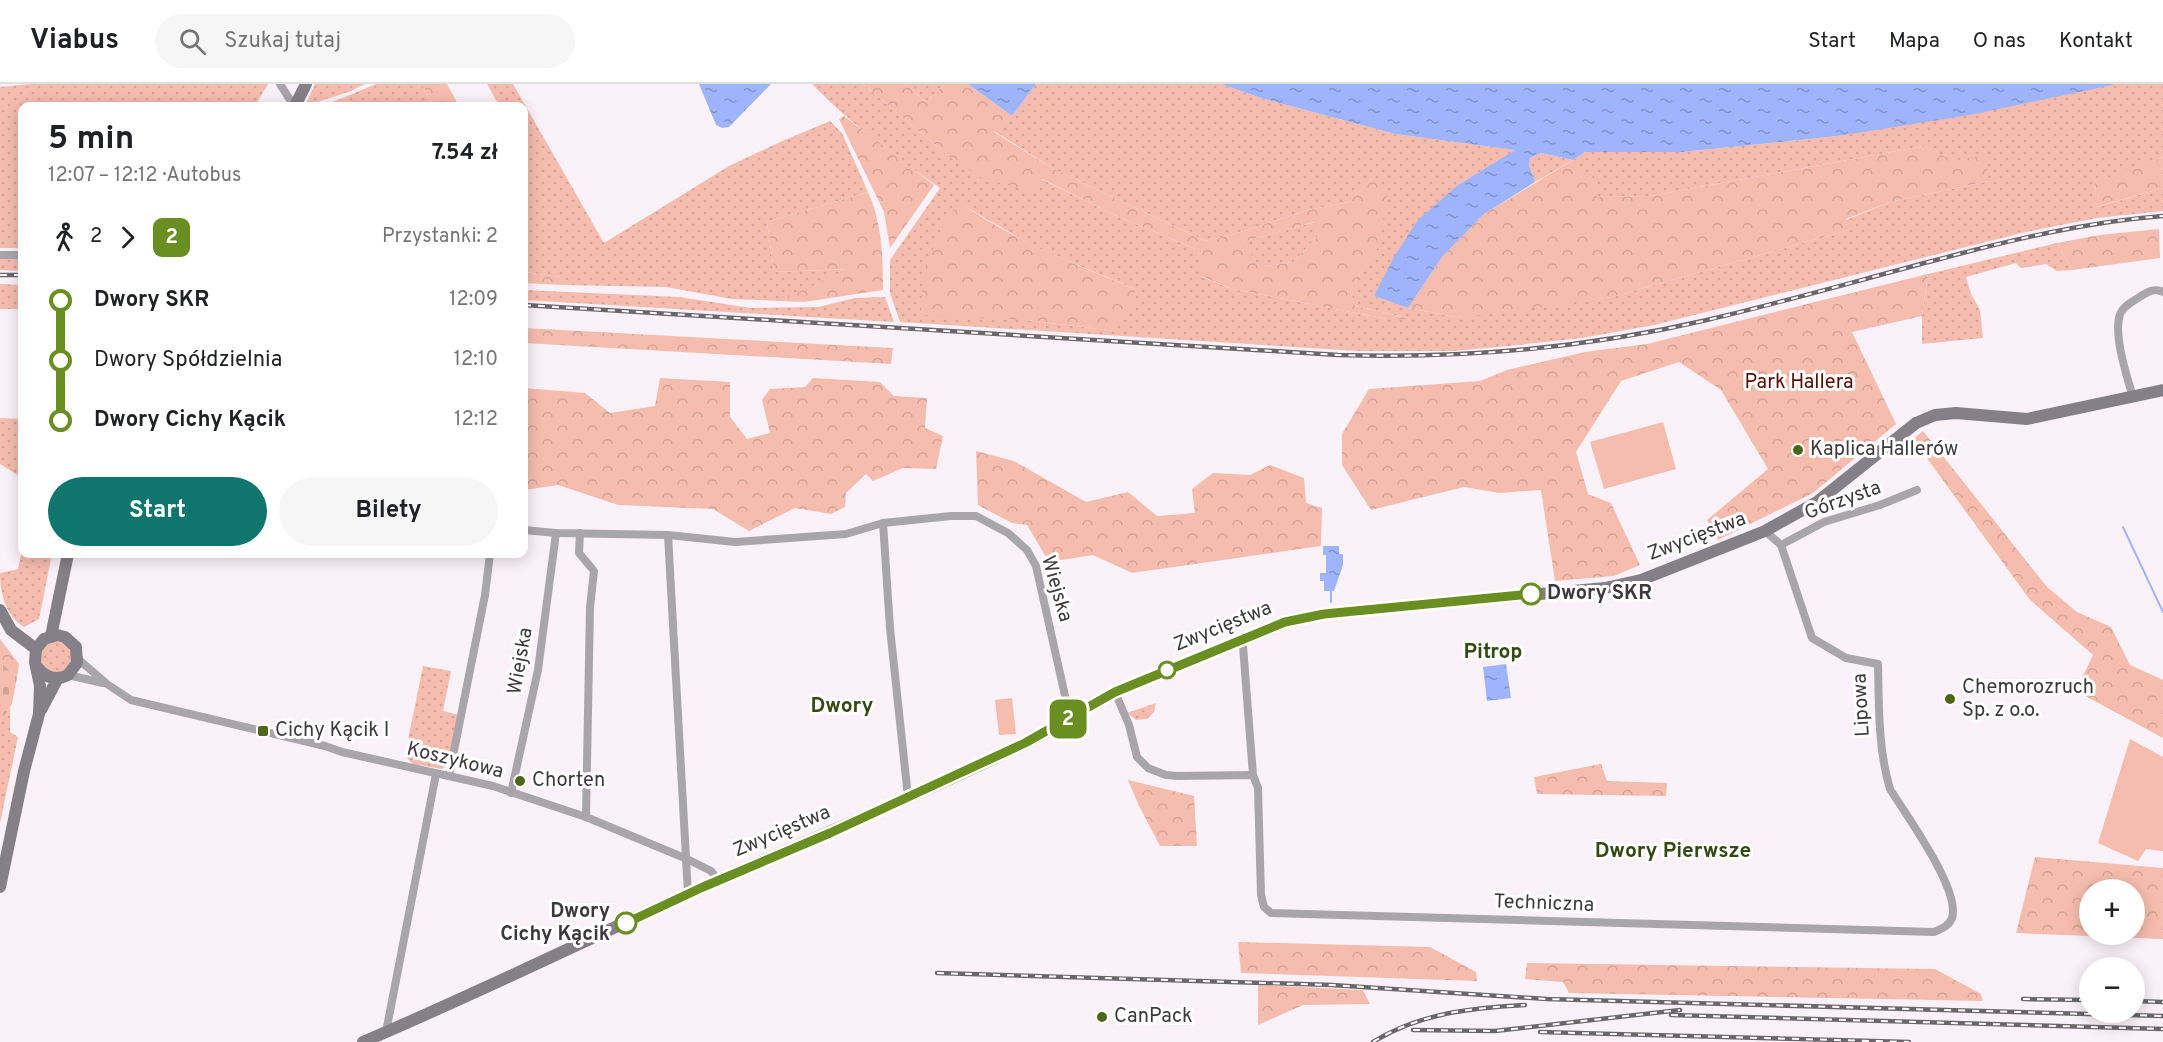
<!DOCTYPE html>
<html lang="pl">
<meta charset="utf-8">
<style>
:root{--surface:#fff;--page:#f6f6f6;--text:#202124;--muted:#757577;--line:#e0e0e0;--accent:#0f766e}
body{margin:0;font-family:Overpass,sans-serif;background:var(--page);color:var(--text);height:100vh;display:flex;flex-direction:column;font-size:22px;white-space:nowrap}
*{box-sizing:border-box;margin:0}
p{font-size:20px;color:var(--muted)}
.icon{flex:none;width:33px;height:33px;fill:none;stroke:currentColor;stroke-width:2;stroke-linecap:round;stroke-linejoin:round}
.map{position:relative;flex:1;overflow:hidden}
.sheet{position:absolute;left:18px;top:18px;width:510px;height:456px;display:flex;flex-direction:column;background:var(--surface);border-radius:12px;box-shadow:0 3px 15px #0003}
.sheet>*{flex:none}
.badge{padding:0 12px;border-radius:9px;font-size:21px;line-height:39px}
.buttons{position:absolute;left:2079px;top:795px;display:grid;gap:12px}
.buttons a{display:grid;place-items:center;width:66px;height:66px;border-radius:50%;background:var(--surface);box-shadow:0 3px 15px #0003;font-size:30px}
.map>.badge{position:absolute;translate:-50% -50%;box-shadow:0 0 0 3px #fff}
.legs{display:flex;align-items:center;gap:9px;height:66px;padding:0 30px;font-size:20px}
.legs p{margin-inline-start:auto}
.summary{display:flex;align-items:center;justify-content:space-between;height:102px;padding:0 30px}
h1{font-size:33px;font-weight:700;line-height:45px}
.action{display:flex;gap:12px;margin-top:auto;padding:12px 30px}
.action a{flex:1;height:69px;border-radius:36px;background:var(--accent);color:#fff;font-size:24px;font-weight:700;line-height:69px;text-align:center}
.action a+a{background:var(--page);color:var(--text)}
ul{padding:0 30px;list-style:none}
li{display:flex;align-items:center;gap:21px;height:60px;font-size:22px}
li i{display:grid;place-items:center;width:9px;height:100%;margin:0 8px;background:currentColor}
li i::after{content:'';width:15px;height:15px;margin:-8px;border:4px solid;border-radius:50%;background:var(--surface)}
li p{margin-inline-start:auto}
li:first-child i{background:linear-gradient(#0000 50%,currentColor 0)}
li:last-child i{background:linear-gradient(currentColor 50%,#0000 0)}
header{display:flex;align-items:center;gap:36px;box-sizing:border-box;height:84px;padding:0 30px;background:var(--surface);border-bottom:2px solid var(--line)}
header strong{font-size:28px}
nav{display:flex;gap:33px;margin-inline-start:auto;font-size:21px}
.search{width:420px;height:54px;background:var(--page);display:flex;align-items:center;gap:15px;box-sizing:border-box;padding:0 21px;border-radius:33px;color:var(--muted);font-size:22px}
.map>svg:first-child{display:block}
</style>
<header>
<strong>Viabus</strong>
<div class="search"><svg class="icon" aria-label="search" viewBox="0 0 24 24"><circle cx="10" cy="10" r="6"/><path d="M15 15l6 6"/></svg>Szukaj tutaj</div>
<nav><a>Start</a><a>Mapa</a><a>O nas</a><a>Kontakt</a></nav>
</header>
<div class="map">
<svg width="2163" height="958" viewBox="0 0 2163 958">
<defs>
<pattern id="grass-dots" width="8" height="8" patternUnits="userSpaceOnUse" patternTransform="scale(1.5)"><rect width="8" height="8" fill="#f6bdaf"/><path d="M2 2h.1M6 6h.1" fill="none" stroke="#d4a397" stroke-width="1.8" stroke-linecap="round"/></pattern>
<pattern id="forest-crowns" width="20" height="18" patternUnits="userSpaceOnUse" patternTransform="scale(1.5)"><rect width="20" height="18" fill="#f6bdaf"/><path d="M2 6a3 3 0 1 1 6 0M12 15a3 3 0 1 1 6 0" fill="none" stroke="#d4a397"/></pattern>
<pattern id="cemetery-stones" width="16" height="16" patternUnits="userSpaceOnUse" patternTransform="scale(1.5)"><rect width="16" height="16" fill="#f6bdaf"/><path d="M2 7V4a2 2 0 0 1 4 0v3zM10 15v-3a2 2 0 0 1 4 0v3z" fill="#d4a397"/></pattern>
<pattern id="water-ripples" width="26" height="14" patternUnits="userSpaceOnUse" patternTransform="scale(1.5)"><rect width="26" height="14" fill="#9eb4fc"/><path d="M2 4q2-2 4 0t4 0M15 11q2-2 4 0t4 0" fill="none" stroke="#8293cd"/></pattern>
</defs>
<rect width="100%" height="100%" fill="#fbf2f9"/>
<!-- grass -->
<g fill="url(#grass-dots)" fill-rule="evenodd">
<polygon points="30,0 268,0 255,22 22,22 22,164 0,164 0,3"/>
<polygon points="315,0 365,0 351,7 305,22"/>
<polygon points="376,0 422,0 433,22 323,22"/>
<polygon points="487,0 513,0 604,159 729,82 780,58 830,37 842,49 868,108 767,138 774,188 850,185 789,213 804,218 732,215 666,203 562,201 560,193 524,188 524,22 496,22 499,21"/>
<path d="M812 0H863L947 71 1041 95 1119 133 1198 166 1202 193 1232 205 1387 235 1408 234 1355 222 1350 207 1379 160 1374 92 1349 118 1308 126 1231 151 1205 157 1052 84 994 47 1012 32 1036 0H1221L1261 14 1395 50 1516 66 1458 101 1374 212 1408 224 1455 233 1612 213 1849 146 1846 136 1890 118 1989 97 1924 62 1650 112 1597 113 1573 76 1535 98 1529 81 1530 74 1541 69 1573 76 1585 68H1682L1838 52 2117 0H2163V73L2095 99 2097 123 2163 104V127L2097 134 2026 148 1654 241 1582 254 1509 262 1453 267H1358L900 238 890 209V176L940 104C894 72 851 40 812 0ZM959 119 1037 164 1135 205 1115 247 1026 236Z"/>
<polygon points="905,0 944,0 926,18"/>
<polygon points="1315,138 1319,151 1293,178 1260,183 1242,158"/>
<polygon points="2057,159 2072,186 2057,187 2046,180 2021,184 2016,179 1966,193 1971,210 1980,226 1983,254 1922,260 1922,232 1928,190"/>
<polygon points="22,170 22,187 0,186 0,171"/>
<polygon points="0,200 22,201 22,225 0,225"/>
<polygon points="524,206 679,213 751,224 818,223 855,214 885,213 894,238 524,216"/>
<polygon points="0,334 22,335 22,394 0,380"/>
<path d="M22 466V470H52L39 535 24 543C6 532 0 510 0 489L18 485Z"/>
<circle cx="56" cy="573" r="16"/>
<polygon points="423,582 451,587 443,627 459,631 448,680 442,685 413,680 406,673 408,656"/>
<polygon points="1156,619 1154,628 1147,635 1136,636 1127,629"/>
<polygon points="10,623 10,648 18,653 0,739 0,638"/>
</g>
<!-- forest -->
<g fill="url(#forest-crowns)" fill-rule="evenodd">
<polygon points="422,0 447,0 459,22 433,22"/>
<path d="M863 0H905L926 18 944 0H968L1012 32 994 48 1052 84 1205 157 1231 151 1308 126 1349 118 1374 92 1388 108 1379 161 1350 207 1355 222 1412 235H1387L1232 205 1201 192 1198 166 1119 133 1042 95 1031 107 982 94 947 71ZM1314 138 1319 151 1293 178 1260 183 1243 158Z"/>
<polygon points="844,32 934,101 890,164 884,128 839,35"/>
<polygon points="1924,62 1953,77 1985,71 1989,97 1890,118 1846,135 1849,146 1612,213 1495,230 1455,233 1408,224 1442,173 1484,130 1573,76 1592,92 1597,113 1650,112"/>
<polygon points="2163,73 2163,104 2096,123 2095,98"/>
<path d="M868 108C882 139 883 172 883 206L804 218 788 213 848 185 774 188 767 138Z"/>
<path d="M959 118C1013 156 1074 180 1135 205V218L1115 247 1026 236 921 231 923 189 943 142Z"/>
<polygon points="2159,145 2160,174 2072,186 2057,159 2100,151"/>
<polygon points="524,188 561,193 562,201 524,199"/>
<polygon points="1928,190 1922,232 1852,248 1896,340 1813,409 1718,456 1707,436 1768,385 1721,306 1679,278 1621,297 1576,368 1588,410 1611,419 1640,481 1614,492 1555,497 1541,406 1499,409 1464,403 1371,426 1342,381 1342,350 1369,305 1480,297 1507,286 1585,268 1647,260"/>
<polygon points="524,244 893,264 891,280 524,259"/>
<polygon points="660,294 730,298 730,333 747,355 770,349 762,316 770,305 805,303 813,294 880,298 894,312 927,314 925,344 943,352 936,385 903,384 873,397 866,390 846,409 845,423 831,430 795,424 749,447 713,425 618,421 558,401 524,406 524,304 585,309 610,329 655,322"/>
<polygon points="1923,347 2047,503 2077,528 2111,543 2130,581 2163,596 2163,654 2076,607 2093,571 2030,516 1913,355"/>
<polygon points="976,367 1014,377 1086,418 1128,408 1157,432 1195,429 1192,405 1213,389 1250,391 1270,381 1304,394 1306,419 1322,424 1321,462 1132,489 1093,471 1049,478 1027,441 1012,439 978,421"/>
<polygon points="0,555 19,580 17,593 0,578"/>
<polygon points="1601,680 1607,697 1667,699 1666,712 1537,710 1534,693"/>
<polygon points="1128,696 1194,712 1197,762 1160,762 1139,722"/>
<path d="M2035 773 2163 784V855L2016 849ZM2090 806H2134V850H2090Z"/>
<polygon points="1238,858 1430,863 1476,888 1477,897 1241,889"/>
<polygon points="1527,879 1935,885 1981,910 1983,917 1569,909 1563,898 1525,895"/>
<polygon points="1258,901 1363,906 1370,920 1303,921 1258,941"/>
</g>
<!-- cemetery -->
<polygon fill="url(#cemetery-stones)" points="0,578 17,593 12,620 0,638"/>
<!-- garden -->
<g fill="#f6bdaf">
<polygon points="1663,338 1676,385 1604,405 1590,358"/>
<polygon points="1012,614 1016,650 999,651 995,616"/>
<polygon points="2130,655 2163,673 2163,767 2146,765 2138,777 2098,759"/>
</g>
<!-- water -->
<g fill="url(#water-ripples)">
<polygon points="699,0 771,0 729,43 722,44 716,41"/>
<polygon points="968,0 1036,0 1012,32"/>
<polygon points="1221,0 2117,0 1970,31 1838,52 1682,68 1585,68 1573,76 1541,69 1530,74 1529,81 1535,98 1484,130 1442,173 1408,224 1374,212 1394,173 1418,136 1458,101 1515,66 1395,50 1261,14"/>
<polygon points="1323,462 1339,462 1339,470 1343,470 1343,481 1334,507 1324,507 1324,497 1320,497 1320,489 1326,489 1326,471 1323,471"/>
<polygon points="1506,580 1511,614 1487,617 1483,583"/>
</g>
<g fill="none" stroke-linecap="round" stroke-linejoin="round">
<!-- stream -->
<g stroke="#9eb4fc" stroke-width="2">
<polyline points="2123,443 2163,528"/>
<polyline points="1331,518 1331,507"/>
</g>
<!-- street -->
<g stroke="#a8a6ab" stroke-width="8">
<polyline points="280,0 294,22"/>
<polyline points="0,171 22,171"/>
<path d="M2133 313C2127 293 2113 251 2120 230 2124 221 2134 217 2141 212 2149 207 2155 204 2163 208"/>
<polyline points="883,439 890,544 908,713"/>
<polyline points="524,446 556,449 668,451 735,458 846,450 883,439 951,432 976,432 1008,449 1027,466 1036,482 1070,634"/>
<polyline points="580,449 579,469 594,487 590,523 586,733"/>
<polyline points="668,451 688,810"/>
<polyline points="1781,461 1824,438 1880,421 1917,406"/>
<polyline points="1241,556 1243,562 1253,691"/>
<polyline points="78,575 107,600 131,616 325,662 342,668 493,702 586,733 687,775 711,787 718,796"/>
<polyline points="68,591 103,599"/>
<path d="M1115 608 1129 641 1137 673 1148 684 1166 691 1178 692 1253 691 1258 704 1261 811 1264 823 1271 829 1934 848C1941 845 1949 842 1952 834 1961 806 1906 731 1890 705 1878 665 1879 622 1878 580L1846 574 1812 554 1781 461 1765 447"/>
<polyline points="449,692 485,511 490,470"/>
<polyline points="511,709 538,586 556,449"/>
<polyline points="386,948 436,690"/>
</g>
<!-- secondary -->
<g stroke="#838187" stroke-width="12">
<polyline points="295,22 306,0"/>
<polyline points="0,526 11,546 36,565"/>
<polyline points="51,552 68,470"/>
<polyline points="41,626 58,594"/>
<path d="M0 803 24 687 39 630 40 602 35 578 36 565 44 555 57 551 65 553 76 563 77 579 68 591C56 597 46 594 38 584"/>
<path d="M363 958C473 911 580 859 689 809 802 758 917 713 1028 658 1058 643 1085 623 1115 608L1285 539 1324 530 1605 504 1641 496 1765 447 1817 418 1916 339 1935 331 1956 329 2027 335 2163 306"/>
</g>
<!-- rail casing -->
<g stroke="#6b6669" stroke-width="4.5">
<g id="rail">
<polyline points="0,191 22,191"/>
<path d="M524 221 1338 271C1463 275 1586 264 1707 236 1784 218 1860 196 1936 176 2011 156 2085 138 2163 132"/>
<polyline points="937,889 1332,901 1547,915 2163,932"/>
<polyline points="2023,915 2090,916"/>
<polyline points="2134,917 2163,918"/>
<polyline points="1671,931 2163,945"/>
<polyline points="1413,946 1495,947 1680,926"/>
<polyline points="1540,948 1909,958"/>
<path d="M1373 958C1420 929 1471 924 1525 921"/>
</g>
</g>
<!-- rail -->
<use href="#rail" stroke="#fff" stroke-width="2" stroke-dasharray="7" stroke-linecap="butt"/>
</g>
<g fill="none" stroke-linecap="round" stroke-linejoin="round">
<!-- line-1 casing -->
<g stroke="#fff" stroke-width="14">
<polyline id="line-1" points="626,839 703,803 830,749 1025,659 1115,608 1285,538 1324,530 1531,510"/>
</g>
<!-- line-1 -->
<use href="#line-1" stroke="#6b8e23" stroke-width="9"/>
</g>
<!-- markers -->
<g fill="#4c6718" stroke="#fff" stroke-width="2">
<circle cx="1798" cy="366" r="6"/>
<circle cx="1950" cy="615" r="6"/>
<rect x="257" y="641" width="12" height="12" rx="3"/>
<circle cx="520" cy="697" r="6"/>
<circle cx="1102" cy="933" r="6"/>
</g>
<g fill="#fff" stroke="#6b8e23" stroke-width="3">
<circle cx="1531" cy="510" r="10"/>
<circle cx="1167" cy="586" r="8"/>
<circle cx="626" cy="839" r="10"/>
</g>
<g text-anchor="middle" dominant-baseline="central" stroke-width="6" stroke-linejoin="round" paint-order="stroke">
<!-- park labels -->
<g font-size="20" fill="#550a00" stroke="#fff">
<text x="1799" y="299">Park Hallera</text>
</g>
<!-- poi labels -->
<g font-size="20" fill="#3d393c" stroke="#fff" text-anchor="start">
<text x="1810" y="366">Kaplica Hallerów</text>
<text x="1962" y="604">Chemorozruch<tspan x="1962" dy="23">Sp. z o.o.</tspan></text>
<text x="275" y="647">Cichy Kącik I</text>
<text x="532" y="697">Chorten</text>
<text x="1114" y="933">CanPack</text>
</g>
<!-- street labels -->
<g font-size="20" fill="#3d393c" stroke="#fff">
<text transform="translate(1843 417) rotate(-20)">Górzysta</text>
<text transform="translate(1697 453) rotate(-21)">Zwycięstwa</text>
<text transform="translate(1056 505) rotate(74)">Wiejska</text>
<text transform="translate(1223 543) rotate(-22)">Zwycięstwa</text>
<text transform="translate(521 577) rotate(-80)">Wiejska</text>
<text transform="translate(1862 621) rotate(-93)">Lipowa</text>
<text transform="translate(455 677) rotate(14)">Koszykowa</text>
<text transform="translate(782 748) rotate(-23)">Zwycięstwa</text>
<text transform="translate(1544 820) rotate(2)">Techniczna</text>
</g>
<!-- stop labels -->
<g font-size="20" font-weight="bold" fill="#3d393c" stroke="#fff" text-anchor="start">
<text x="1547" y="510">Dwory SKR</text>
<text x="610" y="828" text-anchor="end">Dwory<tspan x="610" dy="23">Cichy Kącik</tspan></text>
</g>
<!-- neighbourhood labels -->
<g font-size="21" font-weight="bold" fill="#364814" stroke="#fff">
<text x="1493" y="568">Pitrop</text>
<text x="842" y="622">Dwory</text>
<text x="1673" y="767">Dwory Pierwsze</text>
</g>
</g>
</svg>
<div class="buttons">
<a>+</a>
<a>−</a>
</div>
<b class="badge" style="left:1068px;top:635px;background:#6b8e23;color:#fff">2</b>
<section class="sheet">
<div class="summary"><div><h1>5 min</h1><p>12:07 – 12:12 · Autobus</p></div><b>7.54 zł</b></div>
<div class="legs"><svg class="icon" aria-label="walk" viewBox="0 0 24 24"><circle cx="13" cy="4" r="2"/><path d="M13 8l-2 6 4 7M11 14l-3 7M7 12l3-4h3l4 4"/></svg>2<svg class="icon" aria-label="forward" viewBox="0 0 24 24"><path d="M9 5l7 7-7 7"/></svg><b class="badge" style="background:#6b8e23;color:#fff">2</b><p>Przystanki: 2</p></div>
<ul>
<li><i style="color:#6b8e23"></i><b>Dwory SKR</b><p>12:09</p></li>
<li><i style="color:#6b8e23"></i><span>Dwory Spółdzielnia</span><p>12:10</p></li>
<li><i style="color:#6b8e23"></i><b>Dwory Cichy Kącik</b><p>12:12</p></li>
</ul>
<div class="action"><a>Start</a><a>Bilety</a></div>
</section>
</div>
